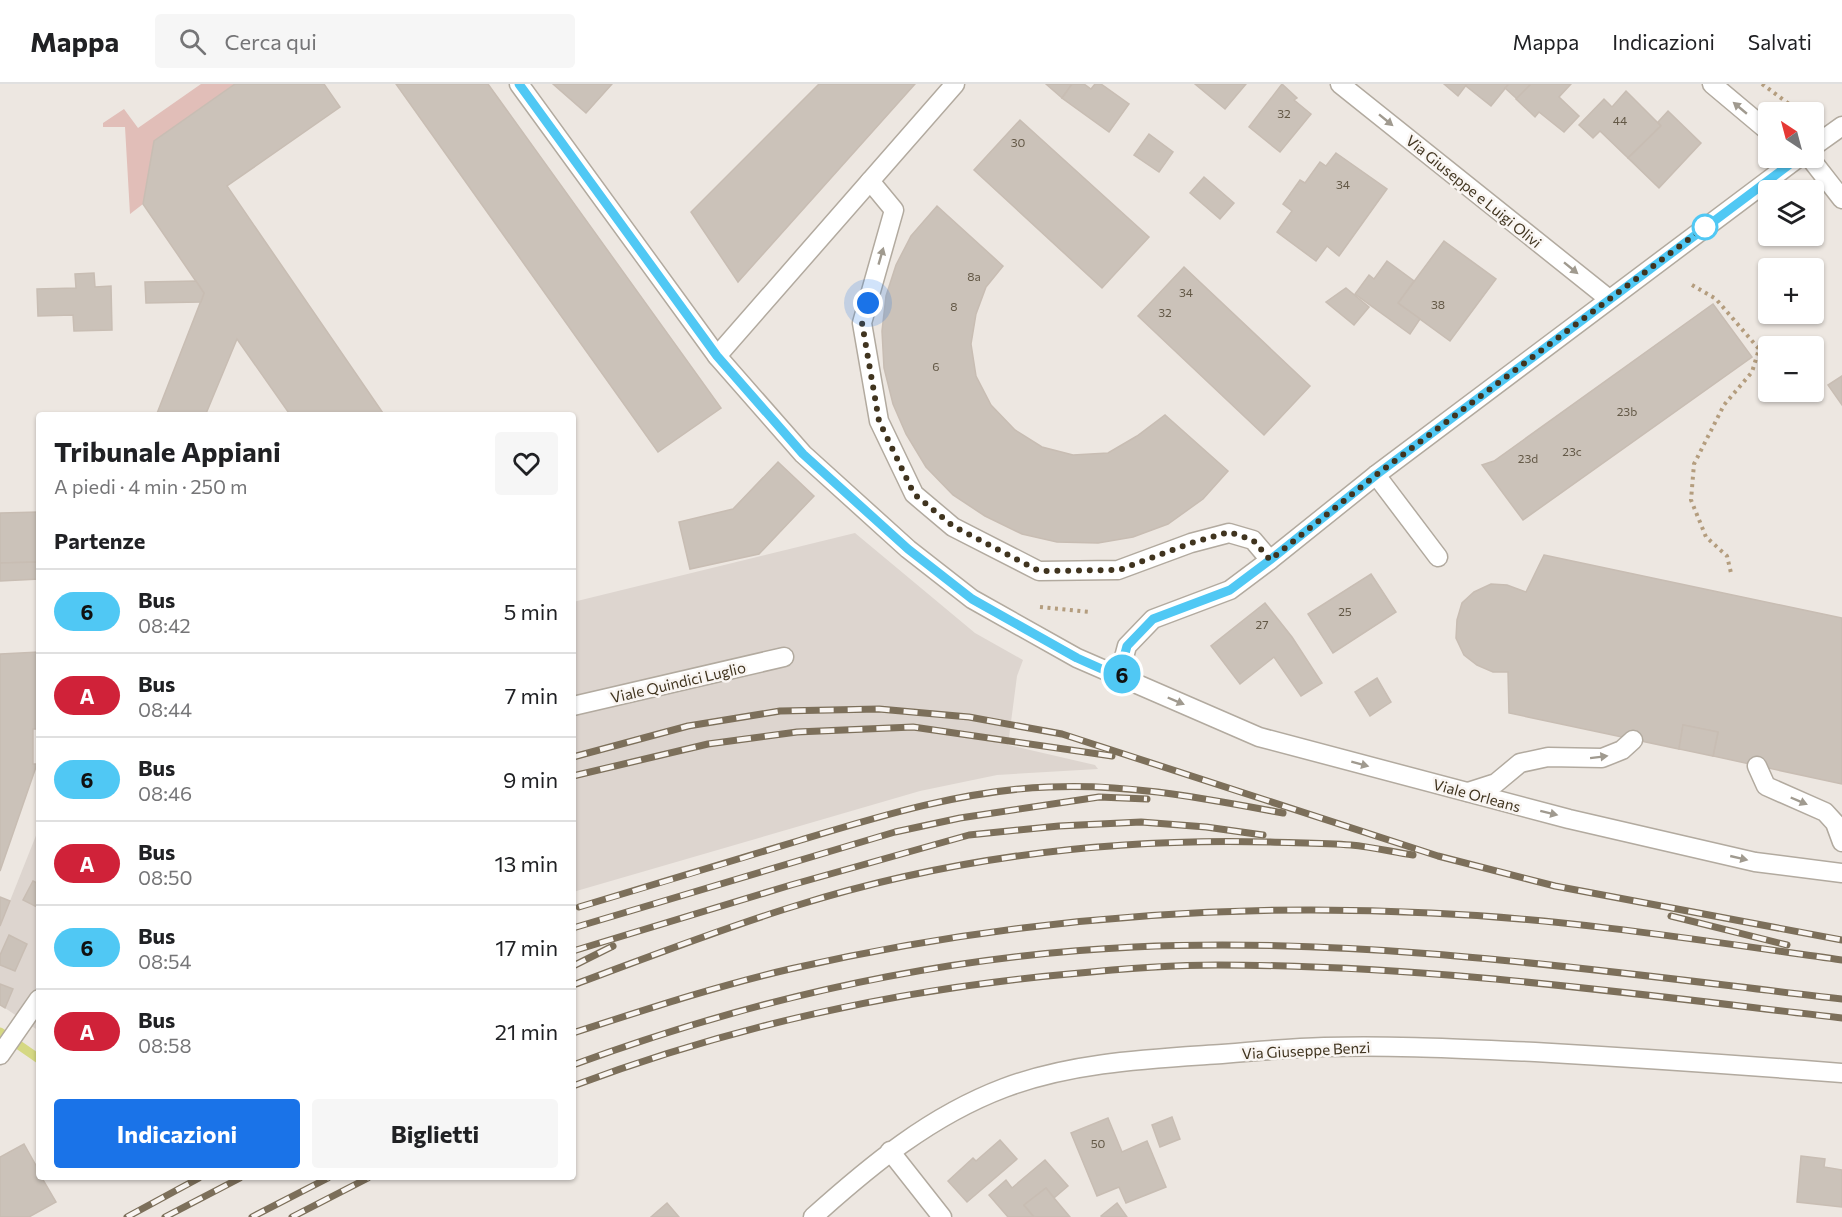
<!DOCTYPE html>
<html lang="it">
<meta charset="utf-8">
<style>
:root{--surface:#fff;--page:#f6f6f6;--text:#202124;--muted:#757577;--line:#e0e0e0;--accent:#1a73e8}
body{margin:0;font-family:Commissioner,sans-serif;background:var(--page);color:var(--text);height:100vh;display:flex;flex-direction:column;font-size:22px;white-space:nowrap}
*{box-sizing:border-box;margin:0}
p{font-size:20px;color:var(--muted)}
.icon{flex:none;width:33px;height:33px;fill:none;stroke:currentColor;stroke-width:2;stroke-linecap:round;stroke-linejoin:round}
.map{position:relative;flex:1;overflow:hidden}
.sheet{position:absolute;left:36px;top:328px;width:540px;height:768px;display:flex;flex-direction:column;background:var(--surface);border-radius:6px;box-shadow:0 2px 4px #0004}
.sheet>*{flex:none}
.badge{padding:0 12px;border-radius:20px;font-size:21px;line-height:39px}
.needle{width:39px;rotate:324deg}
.buttons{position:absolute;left:1758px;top:18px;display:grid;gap:12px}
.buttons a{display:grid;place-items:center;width:66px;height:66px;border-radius:6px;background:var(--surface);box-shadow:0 2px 4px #0004;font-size:30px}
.you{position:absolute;width:30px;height:30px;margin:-15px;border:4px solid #fff;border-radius:50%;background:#1a73e8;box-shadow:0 0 0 9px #1a73e833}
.map>.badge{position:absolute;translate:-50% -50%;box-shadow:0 0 0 3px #fff}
h2{padding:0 18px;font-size:22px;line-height:54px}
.round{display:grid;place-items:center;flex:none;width:63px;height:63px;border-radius:6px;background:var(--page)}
.headline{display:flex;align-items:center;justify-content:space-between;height:102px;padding:0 18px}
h1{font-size:28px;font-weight:700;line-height:45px}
.cta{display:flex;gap:12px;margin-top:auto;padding:12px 18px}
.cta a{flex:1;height:69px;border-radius:6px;background:var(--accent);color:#fff;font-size:24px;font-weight:700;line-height:69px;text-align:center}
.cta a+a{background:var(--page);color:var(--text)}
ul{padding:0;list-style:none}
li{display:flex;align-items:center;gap:18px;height:84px;padding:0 18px;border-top:2px solid var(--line)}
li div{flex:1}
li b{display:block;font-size:22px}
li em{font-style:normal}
li .badge{min-width:66px;font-weight:700;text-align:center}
header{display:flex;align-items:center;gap:36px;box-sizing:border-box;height:84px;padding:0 30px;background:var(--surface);border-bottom:2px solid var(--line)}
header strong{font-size:28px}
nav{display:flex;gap:33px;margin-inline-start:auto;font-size:21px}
.search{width:420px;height:54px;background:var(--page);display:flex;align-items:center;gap:15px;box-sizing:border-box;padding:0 21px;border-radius:6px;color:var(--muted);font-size:22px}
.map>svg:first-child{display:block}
</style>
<header>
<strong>Mappa</strong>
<div class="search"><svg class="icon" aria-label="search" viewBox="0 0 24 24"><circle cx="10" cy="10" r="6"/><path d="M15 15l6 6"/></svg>Cerca qui</div>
<nav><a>Mappa</a><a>Indicazioni</a><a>Salvati</a></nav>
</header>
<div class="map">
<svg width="1842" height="1133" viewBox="0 0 1842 1133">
<rect width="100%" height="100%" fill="#ede7e1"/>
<!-- built -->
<g fill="#ddd5cf">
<polygon points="855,449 975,549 1023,576 1017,592 1008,661 1095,681 1098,685 997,691 920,707 573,808 573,518"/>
<polygon points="39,744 39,947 5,924 12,905 0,900 0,842"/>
</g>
<!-- green -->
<polygon fill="#e1beb8" points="201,0 235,0 154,57 143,120 130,130 125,43 103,43 103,39 124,25 138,44"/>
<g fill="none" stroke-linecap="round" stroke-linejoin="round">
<!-- stream -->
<polyline stroke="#d5d883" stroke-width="9" points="0,948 39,975"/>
</g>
<!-- building -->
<g fill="#cbc2b9" stroke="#c8bdb3" stroke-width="1.5">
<polygon points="235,0 324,0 340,23 227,102 385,332 291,332 237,255 205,332 156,332 204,209 143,120 154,57"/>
<polygon points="396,0 488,0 721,324 658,368"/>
<polygon points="553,0 612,0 586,29"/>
<polygon points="819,0 915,0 738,198 691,128"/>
<polygon points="1046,0 1072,0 1062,14"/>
<polygon points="1072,0 1084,0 1091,5 1095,0 1101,0 1129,20 1109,48 1062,14"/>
<polygon points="1195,0 1246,0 1225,25"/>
<polygon points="1282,0 1297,14 1294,16 1311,30 1280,68 1249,43"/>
<polygon points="1444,0 1467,0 1458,12"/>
<polygon points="1467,0 1507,0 1508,1 1491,22 1466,2"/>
<polygon points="1509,0 1529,0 1530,1 1517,15 1505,4"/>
<polygon points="1571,0 1559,13 1579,32 1564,48 1539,28 1535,33 1516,15 1531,0"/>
<polygon points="1626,7 1661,42 1628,74 1600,47 1593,54 1579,41 1604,15 1612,23"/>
<polygon points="1668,27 1701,59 1659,104 1628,74 1661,42 1658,38"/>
<polygon points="1020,36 1149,153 1102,204 974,86"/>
<polygon points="1149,50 1173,68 1159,88 1134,71"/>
<polygon points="1336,69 1387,105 1339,172 1327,162 1316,177 1277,148 1292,127 1283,120 1300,96 1305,99 1320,78 1326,82"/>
<polygon points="1204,93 1234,119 1220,135 1190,109"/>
<polygon points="937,122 1003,182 986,203 976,230 971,260 976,292 991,321 1015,346 1042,363 1073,371 1108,369 1137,352 1165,331 1228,387 1203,415 1168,440 1133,453 1098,459 1057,458 1022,450 985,432 953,411 926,383 906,350 893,320 884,284 882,247 886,212 896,181 911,152"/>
<polygon points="1444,157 1496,195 1450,257 1398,219"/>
<polygon points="1387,177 1414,197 1398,219 1420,235 1410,250 1355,210 1369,191 1374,195"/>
<polygon points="1184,183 1310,302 1264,351 1138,232"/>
<polygon points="94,189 95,203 111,202 112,246 74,247 73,231 38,232 37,205 76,204 75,190"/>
<polygon points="196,197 204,209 201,218 146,219 145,198"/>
<polygon points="1346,204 1369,223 1354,241 1326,218"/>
<polygon points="1713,220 1752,273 1523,436 1482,381 1494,377"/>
<polygon points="1842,292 1842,321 1828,301"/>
<polygon points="778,378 814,412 759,470 690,485 679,438 733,425"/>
<polygon points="39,428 39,478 0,479 0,429"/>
<polygon points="1544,471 1842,534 1842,700 1713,672 1718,648 1683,641 1679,665 1509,629 1508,588 1493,588 1477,581 1464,571 1456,554 1457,536 1462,519 1474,508 1491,500 1507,501 1526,508"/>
<polygon points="39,478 39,495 0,497 0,479"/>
<polygon points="1371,490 1396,528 1333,569 1308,530"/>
<polygon points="1265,519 1292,553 1322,599 1301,612 1274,573 1240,600 1211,562"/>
<polygon points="39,568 39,645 33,645 33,680 37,680 0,787 0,570"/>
<polygon points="1377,594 1391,618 1370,632 1355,608"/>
<polygon points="1683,641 1718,648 1713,672 1679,665"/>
<polygon points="33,797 39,800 39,824 23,816"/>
<polygon points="0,813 10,817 0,842"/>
<polygon points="9,851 27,860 15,887 0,881 0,871"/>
<polygon points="0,900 13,905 5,924 0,921"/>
<polygon points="1172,1033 1180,1055 1160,1063 1152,1041"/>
<polygon points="1108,1034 1122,1068 1147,1057 1166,1103 1126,1119 1119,1103 1097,1112 1071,1049"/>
<polygon points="1000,1056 1017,1075 967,1118 948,1097 973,1074 976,1077"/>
<polygon points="24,1060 39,1087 39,1094 42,1094 56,1118 29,1133 0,1133 0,1073"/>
<polygon points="1801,1072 1825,1075 1824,1083 1842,1086 1842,1123 1797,1118"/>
<polygon points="1045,1076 1068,1102 1054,1114 1046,1104 1024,1121 1034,1133 1008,1133 989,1111 1006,1096 1012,1104"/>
<polygon points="1046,1104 1054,1114 1070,1133 1034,1133 1024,1121"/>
<polygon points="667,1119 679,1133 651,1133"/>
<polygon points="1117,1119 1127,1133 1102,1133 1101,1132"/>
</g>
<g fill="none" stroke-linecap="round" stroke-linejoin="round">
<!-- minor casing -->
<g stroke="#b2aa9f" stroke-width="21">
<g id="minor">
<polyline points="519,0 717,272 803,370 908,465 972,515 1077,574 1259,653 1569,735 1755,778 1842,789"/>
<polyline points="1340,0 1609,215"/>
<polyline points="1712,0 1768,47"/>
<polyline points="1814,62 1842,42"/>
<polyline points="1810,74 1842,115"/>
<polyline points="870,97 894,126 862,239 879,337 914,410 953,443 1039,487 1118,486 1191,459 1229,449 1253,456 1270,476"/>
<polyline points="717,272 955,0"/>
<polyline points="1376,391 1438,473"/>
<polyline points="1122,594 1123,577 1127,562 1153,535 1230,506 1270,476 1376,391 1798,74"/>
<polyline points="573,622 784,573"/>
<polyline points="1757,682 1766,702 1825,728 1835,739 1842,758"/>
<polyline points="1468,708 1496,699 1520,679 1548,673 1602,674 1622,666 1633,656"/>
<polyline points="0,971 39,915"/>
<polyline points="890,1067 942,1133"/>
<path d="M813 1133C871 1081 930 1032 1004 1004 1073 978 1149 975 1222 970 1256 967 1290 964 1324 963 1395 961 1465 965 1535 968 1637 974 1740 981 1842 989"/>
</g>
</g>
<!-- path -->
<g stroke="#b49d7e" stroke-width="4" stroke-dasharray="3 4.5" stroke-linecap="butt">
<polyline points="1762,0 1800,28"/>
<polyline points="1692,201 1716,215 1759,265 1752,288 1724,321 1694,380 1691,416 1706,453 1727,472 1731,489"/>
<polyline points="1040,523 1090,528"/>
</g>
<!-- minor -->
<use href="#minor" stroke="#fff" stroke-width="18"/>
<!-- rail casing -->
<g stroke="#7c6f5a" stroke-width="7">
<g id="rail">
<polyline points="573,673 688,642 780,627 879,625 969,633 1062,650 1438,772 1555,802 1842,856"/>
<polyline points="573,692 708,660 797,648 913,643 1112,672"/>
<path d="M579 823C653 801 727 779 801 756 880 732 965 706 1049 703 1127 699 1206 715 1283 729"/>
<polyline points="1671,832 1787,861"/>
<polyline points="573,844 895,748 960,734 1099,713 1147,715"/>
<polyline points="573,867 791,801 969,751 1059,742 1141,738 1206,743 1263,751"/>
<polyline points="573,882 613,862"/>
<path d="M573 901C646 874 720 845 795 822 948 774 1109 754 1269 758 1296 759 1324 759 1351 761 1372 763 1393 768 1413 771"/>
<path d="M573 949C644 926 716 902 790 885 1000 837 1216 818 1431 829 1569 835 1706 857 1842 876"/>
<path d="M573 981C752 915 943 872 1134 863 1370 852 1607 888 1842 915"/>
<path d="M573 1002C733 942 899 905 1069 890 1119 885 1168 881 1218 881 1427 881 1635 910 1842 934"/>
<polyline points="127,1133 199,1094"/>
<polyline points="165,1133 240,1094"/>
<polyline points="252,1133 328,1094"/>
<polyline points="292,1133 368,1094"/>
</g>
</g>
<!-- rail -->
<use href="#rail" stroke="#f9f5f2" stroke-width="4.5" stroke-dasharray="14" stroke-linecap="butt"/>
</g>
<!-- one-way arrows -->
<defs><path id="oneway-solid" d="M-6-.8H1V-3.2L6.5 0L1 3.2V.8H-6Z" transform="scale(1.5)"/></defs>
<g fill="#a09a8f">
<use href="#oneway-solid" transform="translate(1740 24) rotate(-140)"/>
<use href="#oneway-solid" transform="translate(1386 36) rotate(39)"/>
<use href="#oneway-solid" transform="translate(881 172) rotate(-74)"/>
<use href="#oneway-solid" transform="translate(1571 184) rotate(39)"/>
<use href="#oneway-solid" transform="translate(1176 617) rotate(23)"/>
<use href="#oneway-solid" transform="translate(1599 673) rotate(-7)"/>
<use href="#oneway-solid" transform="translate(1360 680) rotate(15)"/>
<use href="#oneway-solid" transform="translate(1799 717) rotate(23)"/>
<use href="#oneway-solid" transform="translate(1549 729) rotate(14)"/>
<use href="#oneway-solid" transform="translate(1739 774) rotate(13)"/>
</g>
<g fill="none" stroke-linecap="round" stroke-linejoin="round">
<!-- line casing -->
<g stroke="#fff" stroke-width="14">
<polyline id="line" points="519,0 717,272 803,370 908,465 972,515 1077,574 1122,594 1123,577 1127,562 1153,535 1230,506 1270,476 1376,391 1798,74"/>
</g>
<!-- line -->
<use href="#line" stroke="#50c8f4" stroke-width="9"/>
<!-- walk -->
<polyline stroke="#40341f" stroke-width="6" stroke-dasharray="0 10.8" points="868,219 862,239 879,337 914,410 953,442 1039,487 1119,486 1191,459 1229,448 1253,456 1270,476 1376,391 1705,143"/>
</g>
<!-- markers -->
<circle fill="#fff" stroke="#50c8f4" stroke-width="3" cx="1705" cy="143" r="12"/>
<g text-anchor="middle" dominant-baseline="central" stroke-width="5" stroke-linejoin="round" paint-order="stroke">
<!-- number labels -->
<g font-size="12" fill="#635846">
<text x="1284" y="29">32</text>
<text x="1620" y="36">44</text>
<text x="1018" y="58">30</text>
<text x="1343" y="100">34</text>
<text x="974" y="192">8a</text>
<text x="1186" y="208">34</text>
<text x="1438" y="220">38</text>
<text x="954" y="222">8</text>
<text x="1165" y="228">32</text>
<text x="936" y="282">6</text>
<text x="1627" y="327">23b</text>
<text x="1572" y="367">23c</text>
<text x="1528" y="374">23d</text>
<text x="1345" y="527">25</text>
<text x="1262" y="540">27</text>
<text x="1098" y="1059">50</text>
</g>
<!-- street labels -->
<g font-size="15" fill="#40341f" stroke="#f9f5f2">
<text transform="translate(1474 107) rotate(39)">Via Giuseppe e Luigi Olivi</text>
<text transform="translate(678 598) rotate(-13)">Viale Quindici Luglio</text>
<text transform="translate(1477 711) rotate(15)">Viale Orleans</text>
<text transform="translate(1306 966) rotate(-3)">Via Giuseppe Benzi</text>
</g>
</g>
</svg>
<div class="buttons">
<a><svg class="needle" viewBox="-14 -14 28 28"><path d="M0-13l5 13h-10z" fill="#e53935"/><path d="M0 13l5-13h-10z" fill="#757577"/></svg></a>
<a><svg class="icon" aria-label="layers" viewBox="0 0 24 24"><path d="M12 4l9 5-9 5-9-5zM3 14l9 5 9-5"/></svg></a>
<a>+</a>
<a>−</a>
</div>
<div class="you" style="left:868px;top:219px"></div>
<b class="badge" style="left:1122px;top:590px;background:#50c8f4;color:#111">6</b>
<section class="sheet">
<div class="headline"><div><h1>Tribunale Appiani</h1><p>A piedi · 4 min · 250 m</p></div><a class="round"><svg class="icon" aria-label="heart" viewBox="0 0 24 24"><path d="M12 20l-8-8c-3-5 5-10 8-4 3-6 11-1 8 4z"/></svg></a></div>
<h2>Partenze</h2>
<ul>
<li><span class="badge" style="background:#50c8f4;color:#111">6</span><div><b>Bus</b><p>08:42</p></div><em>5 min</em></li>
<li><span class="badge" style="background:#d02239;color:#fff">A</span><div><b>Bus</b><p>08:44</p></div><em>7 min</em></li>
<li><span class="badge" style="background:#50c8f4;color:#111">6</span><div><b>Bus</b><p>08:46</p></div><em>9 min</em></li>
<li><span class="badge" style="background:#d02239;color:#fff">A</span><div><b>Bus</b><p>08:50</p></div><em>13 min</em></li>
<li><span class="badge" style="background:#50c8f4;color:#111">6</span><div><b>Bus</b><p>08:54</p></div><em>17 min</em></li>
<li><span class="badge" style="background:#d02239;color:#fff">A</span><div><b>Bus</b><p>08:58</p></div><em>21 min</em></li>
</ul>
<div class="cta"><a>Indicazioni</a><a>Biglietti</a></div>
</section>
</div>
